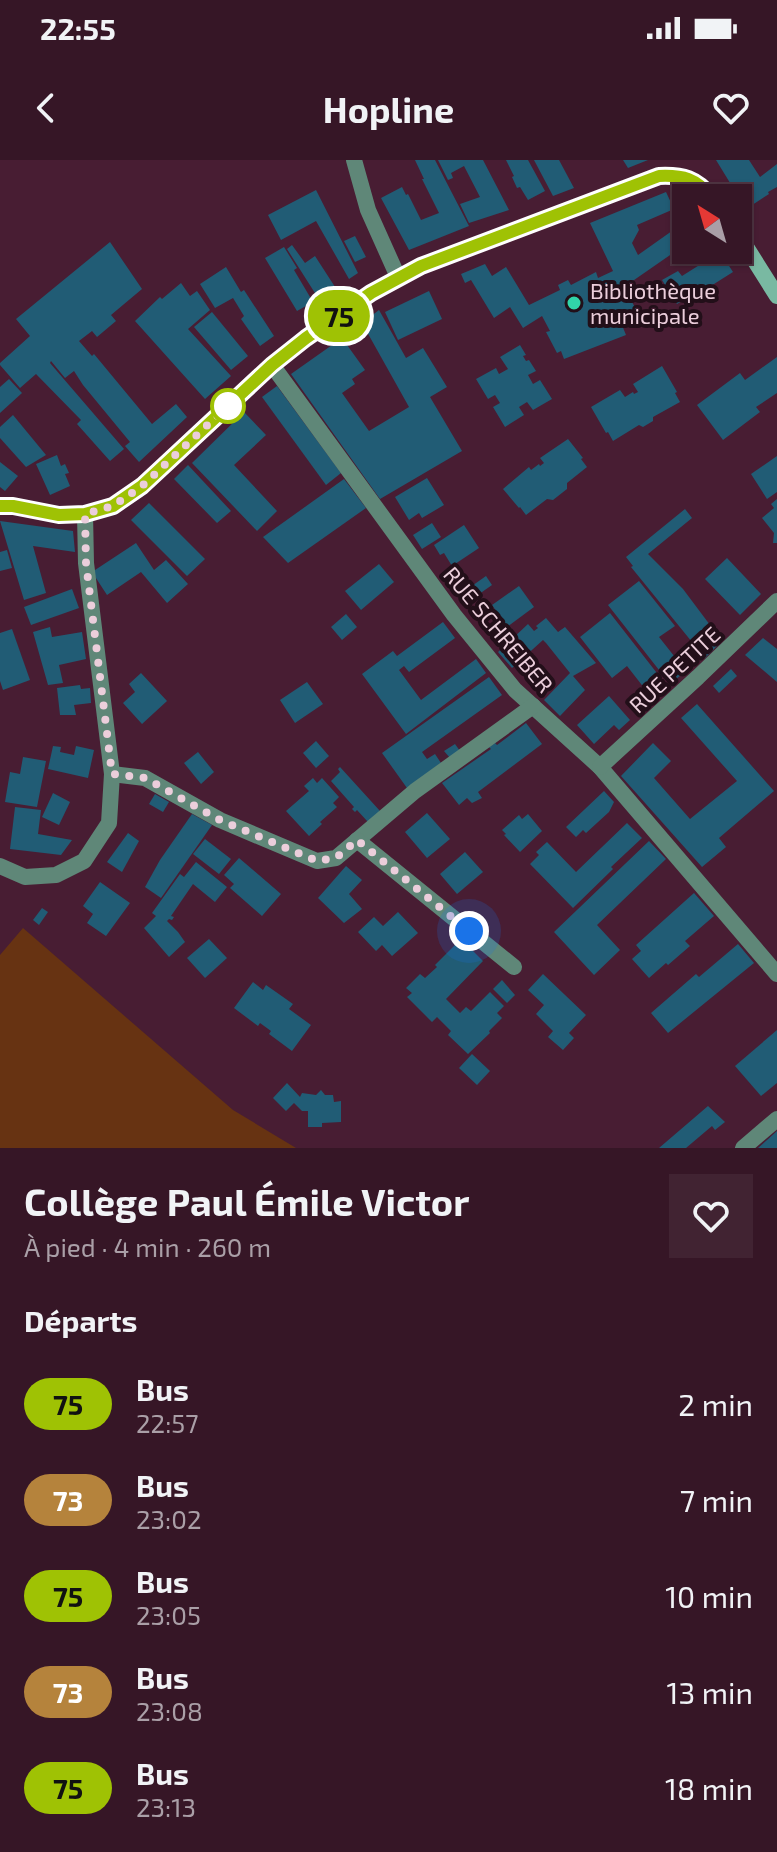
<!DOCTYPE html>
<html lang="fr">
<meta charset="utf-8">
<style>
:root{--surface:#361626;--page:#412332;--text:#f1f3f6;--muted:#aa9fa7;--line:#503543}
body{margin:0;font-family:"Exo 2",sans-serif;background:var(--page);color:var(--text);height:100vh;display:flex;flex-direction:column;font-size:30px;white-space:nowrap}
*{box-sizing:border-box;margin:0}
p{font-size:26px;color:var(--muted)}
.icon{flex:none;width:44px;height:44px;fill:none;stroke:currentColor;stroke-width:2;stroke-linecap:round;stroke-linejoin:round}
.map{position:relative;height:988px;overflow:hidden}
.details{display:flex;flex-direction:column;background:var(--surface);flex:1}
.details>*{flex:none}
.badge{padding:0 16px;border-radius:26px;font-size:28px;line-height:52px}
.needle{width:52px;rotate:323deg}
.buttons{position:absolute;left:672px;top:24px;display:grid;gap:16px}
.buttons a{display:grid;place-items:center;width:80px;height:80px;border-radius:0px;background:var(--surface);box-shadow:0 2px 6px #0004,0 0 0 2px var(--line);font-size:40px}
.you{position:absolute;width:40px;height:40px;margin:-20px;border:6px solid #fff;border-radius:50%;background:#1a73e8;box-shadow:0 0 0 12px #1a73e833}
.map>.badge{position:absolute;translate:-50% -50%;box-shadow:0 0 0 4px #fff}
h2{padding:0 24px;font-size:30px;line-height:72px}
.round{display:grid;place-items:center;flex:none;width:84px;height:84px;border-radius:0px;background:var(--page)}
.summary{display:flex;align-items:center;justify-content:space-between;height:136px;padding:0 24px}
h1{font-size:38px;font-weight:700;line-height:60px}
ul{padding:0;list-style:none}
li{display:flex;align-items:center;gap:24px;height:96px;padding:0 24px}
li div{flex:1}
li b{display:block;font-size:30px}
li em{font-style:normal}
li .badge{min-width:88px;font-weight:700;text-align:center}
.status{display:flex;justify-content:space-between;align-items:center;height:56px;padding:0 40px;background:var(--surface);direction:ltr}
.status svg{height:22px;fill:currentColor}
header{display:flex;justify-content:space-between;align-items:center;height:104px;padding:0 24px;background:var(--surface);font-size:36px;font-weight:700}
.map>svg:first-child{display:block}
</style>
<div class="status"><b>22:55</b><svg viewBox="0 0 49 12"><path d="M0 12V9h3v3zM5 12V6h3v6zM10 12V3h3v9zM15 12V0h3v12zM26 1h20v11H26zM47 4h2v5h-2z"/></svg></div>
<header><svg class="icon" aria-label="back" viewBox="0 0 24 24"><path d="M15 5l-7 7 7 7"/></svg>Hopline<svg class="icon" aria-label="heart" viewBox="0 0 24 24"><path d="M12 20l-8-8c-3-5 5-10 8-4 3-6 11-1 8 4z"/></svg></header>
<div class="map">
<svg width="777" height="988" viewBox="0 0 777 988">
<rect width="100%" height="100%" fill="#481d33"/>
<!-- green -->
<polygon fill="#673312" points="23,768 233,950 296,988 0,988 0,795"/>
<!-- building -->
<g fill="#215c75">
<polygon points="415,0 435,0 469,66 409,90 381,38 402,27 406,35 408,34 421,60 439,53 422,19 424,19"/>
<polygon points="438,0 483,0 509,50 469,63 460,44 480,37 464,6 451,13 453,18 448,20"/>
<polygon points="506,0 528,0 545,31 528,40 520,27 517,28 512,17 514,16"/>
<polygon points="534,0 559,0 574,28 553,36"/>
<polygon points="623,0 648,0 628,8"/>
<polygon points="716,0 749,0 760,17 777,4 777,27 768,32 769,34 746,49"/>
<polygon points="316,30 358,113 349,119 316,61 281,80 268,55"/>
<polygon points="666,32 674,49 637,65 639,70 632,83 638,95 686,61 686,84 624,127 639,155 622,165 626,175 564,199 561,191 557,193 546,172 550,171 542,156 523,168 510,147 494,158 471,120 465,123 461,114 485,104 492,116 506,107 529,145 560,130 558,125 568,120 571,125 596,112 598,118 613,111 590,63"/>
<polygon points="355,76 366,97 355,102 344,81"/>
<polygon points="110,82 142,129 111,155 116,161 97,177 92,171 79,181 92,196 94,194 152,264 176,244 187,257 139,302 125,286 130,282 83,225 74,211 65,218 51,201 50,203 124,289 110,301 77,264 81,260 36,214 20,228 0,205 0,203 30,176 16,159"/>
<polygon points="292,85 305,103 315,96 337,130 320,141 287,89"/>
<polygon points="284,87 297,108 294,110 313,142 297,151 265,98"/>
<polygon points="693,90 714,90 700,99"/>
<polygon points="720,92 733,112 695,136 693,134 677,144 662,120 678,111 682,116"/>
<polygon points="226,107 241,132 244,130 274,176 260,186 241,159 244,156 233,138 215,148 200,124"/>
<polygon points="181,123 190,136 197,131 210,150 188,169 231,216 205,239 135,161 160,137 162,139"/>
<polygon points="429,131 442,159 398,180 385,152"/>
<polygon points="379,150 406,198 423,188 447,227 430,237 462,291 380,339 291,214 342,178 365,210 352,219 355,224 342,233 369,271 409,247 362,163"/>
<polygon points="212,152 248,196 231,210 194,167"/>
<polygon points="520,185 526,195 523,196 526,201 529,200 536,211 528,215 533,224 540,220 552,239 533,250 527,242 519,247 524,255 505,267 493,247 500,243 495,235 488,239 476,219 496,208 499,214 508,209 500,197"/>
<polygon points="777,197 777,233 756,247 760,252 723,280 697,245 740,213 745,220"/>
<polygon points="662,206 677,232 675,233 680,242 653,257 653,261 643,267 639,265 613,281 608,272 606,273 591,247 620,230 625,237 633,232 634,234 638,232 633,224"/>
<polygon points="9,219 22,233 0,253 0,227"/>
<polygon points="277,226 341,313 326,325 262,237"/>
<polygon points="244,252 266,275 234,305 277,351 257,371 192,303"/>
<polygon points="13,255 46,295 26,307 0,278 0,267"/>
<polygon points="568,279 583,298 581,299 587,307 567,323 567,329 553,340 547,339 526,355 520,347 519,348 503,329 529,307 531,310 539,304 540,306 544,303 540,298"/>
<polygon points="57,295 61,306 65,304 69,313 65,314 70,326 50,335 36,304"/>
<polygon points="777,296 777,332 767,339 751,314"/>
<polygon points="0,302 18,316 5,331 0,327"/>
<polygon points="188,305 231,351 217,363 174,319"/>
<polygon points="427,318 444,345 422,358 419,353 409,360 395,337"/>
<polygon points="344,319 366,348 288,403 263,377"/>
<polygon points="777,339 777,383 773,383 774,373 762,358 774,348 771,344"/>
<polygon points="149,343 205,399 187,416 131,360"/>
<polygon points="685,349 692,358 648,394 683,429 722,481 705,498 631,407 633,406 626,397"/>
<polygon points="0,361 73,371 75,392 33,386 46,433 24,440"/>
<polygon points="432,363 441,377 422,389 413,375"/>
<polygon points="464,365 479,388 452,406 444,393 440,395 434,385"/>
<polygon points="136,383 154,410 166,400 188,424 167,443 141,412 107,435 92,412"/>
<polygon points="7,390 12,408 0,411 0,392"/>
<polygon points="727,398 761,434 740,455 705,419"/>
<polygon points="379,404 394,422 361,450 345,431"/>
<polygon points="486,416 492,425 465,444 459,435"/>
<polygon points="639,421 675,466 659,477 686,511 670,524 608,445"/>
<polygon points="519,426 534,447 507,467 492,445"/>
<polygon points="72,429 79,448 31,465 24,447"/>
<polygon points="610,453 667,526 652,538 627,506 612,518 580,477"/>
<polygon points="346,454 357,467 342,480 331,467"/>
<polygon points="546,458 558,472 565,467 596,503 573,516 585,530 560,556 544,540 570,513 546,483 543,480 512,508 498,492 528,464 534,471 538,468 536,466"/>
<polygon points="443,462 455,478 409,512 404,506 399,510 421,540 476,499 486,513 406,574 362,514 393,491 397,496"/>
<polygon points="50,467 52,477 82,472 86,499 59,505 63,523 48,525 33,472"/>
<polygon points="12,469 30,520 3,530 0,521 0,473"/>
<polygon points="763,478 777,489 777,522 745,495"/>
<polygon points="731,509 737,516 719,533 713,526"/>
<polygon points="141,513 167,541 142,564 123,543 135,532 129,524"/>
<polygon points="489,517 502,535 422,592 427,599 435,594 441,603 407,628 382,593"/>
<polygon points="307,522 323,544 295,563 280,540"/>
<polygon points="80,525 81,529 90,528 91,543 74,545 76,555 60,555 57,528"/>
<polygon points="609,536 630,560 619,570 614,565 594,584 577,565"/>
<polygon points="697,544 774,631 719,678 726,687 702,707 621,616 653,583 671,601 654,618 690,659 737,621 681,558"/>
<polygon points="526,563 542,584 478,632 482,638 472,643 467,638 459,645 442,623 491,589 489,587 495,583 497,585"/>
<polygon points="316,581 329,596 316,608 303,593"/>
<polygon points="455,584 460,591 450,598 444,591"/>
<polygon points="53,586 61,587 60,592 74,595 76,586 94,590 88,618 48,609"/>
<polygon points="198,592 214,612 201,624 184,603"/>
<polygon points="23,597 46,601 37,647 5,642 10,612 20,614"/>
<polygon points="340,607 380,651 368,662 357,650 355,652 352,649 354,647 331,621 340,612 338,609"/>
<polygon points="313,618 317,623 322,618 339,637 333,643 337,647 320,662 322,664 309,676 286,651 309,631 304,626"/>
<polygon points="604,631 614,642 609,652 586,673 583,670 576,677 566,667"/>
<polygon points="53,633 70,642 59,665 42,657"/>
<polygon points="155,634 169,642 163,652 149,644"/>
<polygon points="15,647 41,650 38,674 72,680 61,695 10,689"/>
<polygon points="427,653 450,679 427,698 405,672"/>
<polygon points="192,654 212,665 161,738 145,727 160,700"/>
<polygon points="528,654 542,671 520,692 504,675 506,674 502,670 519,655 522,659"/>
<polygon points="627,663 642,678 611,707 613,709 573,748 530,704 539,695 536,692 547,682 576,712"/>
<polygon points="128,673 139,681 122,712 107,702"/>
<polygon points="205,679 231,699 219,714 193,694"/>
<polygon points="649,681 666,699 597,765 620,790 594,815 554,772"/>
<polygon points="465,692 483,712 457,734 440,714"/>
<polygon points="239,698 281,734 262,756 230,728 234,724 224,715"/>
<polygon points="196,702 227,727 215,742 193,724 171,756 174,757 172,760 169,759 167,761 178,772 185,782 169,797 144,768 156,756 152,753 180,714 184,717"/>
<polygon points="346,706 362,720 349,734 362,749 344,763 318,738"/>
<polygon points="100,722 130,743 106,776 87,763 93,754 83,746"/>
<polygon points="694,733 714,756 685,781 690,786 668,805 666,803 649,818 632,799 641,791 636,785"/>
<polygon points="42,748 48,752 39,765 33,760"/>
<polygon points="398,752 418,773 392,796 382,785 376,791 358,772 374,757 383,766"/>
<polygon points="209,779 227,798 205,818 187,798"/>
<polygon points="461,779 483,801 446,839 460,853 466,847 471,851 490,832 504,846 497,853 502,858 489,871 490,873 468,894 448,875 451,871 437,857 432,862 407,837 412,833 406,828 420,814 425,818 437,807 435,805"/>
<polygon points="738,784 754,803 668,873 651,853 696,814 699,817"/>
<polygon points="543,814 586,855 569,873 574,878 563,890 548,877 553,871 536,854 544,845 528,830"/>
<polygon points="502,820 515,835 507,843 493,829"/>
<polygon points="253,822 263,830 266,825 276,832 293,844 289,849 311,865 292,891 269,874 271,871 260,863 258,866 234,848"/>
<polygon points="777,870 777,923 761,936 735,906"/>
<polygon points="472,894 490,911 477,925 459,908"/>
<polygon points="287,923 300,937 302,933 316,935 321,930 325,935 333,935 334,942 341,941 341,962 322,963 322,967 308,967 308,951 302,951 294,943 286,951 273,938"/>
<polygon points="708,946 725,962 715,970 712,966 686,988 659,988"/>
<polygon points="777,971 777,988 758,988"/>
</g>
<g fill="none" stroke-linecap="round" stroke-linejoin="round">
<!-- street -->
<g stroke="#5f8778" stroke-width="16">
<polyline points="354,0 368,50 398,117"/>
<polyline points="272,205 454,455 515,530 600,607 777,814"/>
<polyline points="600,607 698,517 777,441"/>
<polyline points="112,614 145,618 220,660 317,701 336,698 415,631 533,546"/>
<polyline points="357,680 514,807"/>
<polyline points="0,706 25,717 56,715 84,701 109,663 112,614 86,403 85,354"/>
<polyline points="743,988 777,959"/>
</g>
<!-- secondary -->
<g stroke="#79b9a2" stroke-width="16">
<polyline points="738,74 777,136"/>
<path d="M0 346H13L59 355 85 354 113 346 142 326 272 205 306 178 371 133 421 106 659 16C683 15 696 18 712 38"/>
</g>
</g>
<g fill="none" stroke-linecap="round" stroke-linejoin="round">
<!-- line casing -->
<g stroke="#fff" stroke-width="18">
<path id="line" d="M0 346H13L59 355 85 354 113 346 142 326 272 205 306 178 371 133 421 106 659 16C683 15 696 18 712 38"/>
</g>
<!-- line -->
<use href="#line" stroke="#9fc204" stroke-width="12"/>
<!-- walk -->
<polyline stroke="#ebcedb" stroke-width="8" stroke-dasharray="0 14.4" points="228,246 142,326 113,346 85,354 86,403 112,614 145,618 220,660 317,701 336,698 357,680 469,771"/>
</g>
<!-- markers -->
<circle fill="#31d4a9" stroke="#220f19" stroke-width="3" cx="574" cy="143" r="8"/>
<circle fill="#fff" stroke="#9fc204" stroke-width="4" cx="228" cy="246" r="16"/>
<g text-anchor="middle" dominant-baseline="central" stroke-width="8" stroke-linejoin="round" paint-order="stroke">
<!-- poi labels -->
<g font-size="22" fill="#ebcedb" stroke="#220f19" text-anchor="start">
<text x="590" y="130">Bibliothèque<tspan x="590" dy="25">municipale</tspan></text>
</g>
<!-- street labels -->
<g font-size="22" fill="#ebcedb" stroke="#220f19">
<text transform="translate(499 469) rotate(50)">RUE SCHREIBER</text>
<text transform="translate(674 509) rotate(-43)">RUE PETITE</text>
</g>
</g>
</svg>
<div class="buttons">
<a><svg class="needle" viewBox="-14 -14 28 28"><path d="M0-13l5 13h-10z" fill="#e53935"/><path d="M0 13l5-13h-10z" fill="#aa9fa7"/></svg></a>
</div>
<div class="you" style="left:469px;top:771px"></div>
<b class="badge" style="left:339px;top:156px;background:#9fc204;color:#111">75</b>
</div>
<section class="details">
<div class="summary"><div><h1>Collège Paul Émile Victor</h1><p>À pied · 4 min · 260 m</p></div><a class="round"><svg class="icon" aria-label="heart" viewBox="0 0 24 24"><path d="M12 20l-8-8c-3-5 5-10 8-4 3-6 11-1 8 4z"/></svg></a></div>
<h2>Départs</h2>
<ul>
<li><span class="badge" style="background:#9fc204;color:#111">75</span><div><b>Bus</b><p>22:57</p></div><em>2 min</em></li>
<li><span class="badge" style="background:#b5833c;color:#fff">73</span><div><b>Bus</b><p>23:02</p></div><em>7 min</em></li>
<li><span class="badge" style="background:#9fc204;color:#111">75</span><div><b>Bus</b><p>23:05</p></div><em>10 min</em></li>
<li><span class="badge" style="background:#b5833c;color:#fff">73</span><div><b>Bus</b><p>23:08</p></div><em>13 min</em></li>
<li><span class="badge" style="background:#9fc204;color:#111">75</span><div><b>Bus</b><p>23:13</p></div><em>18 min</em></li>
</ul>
</section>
